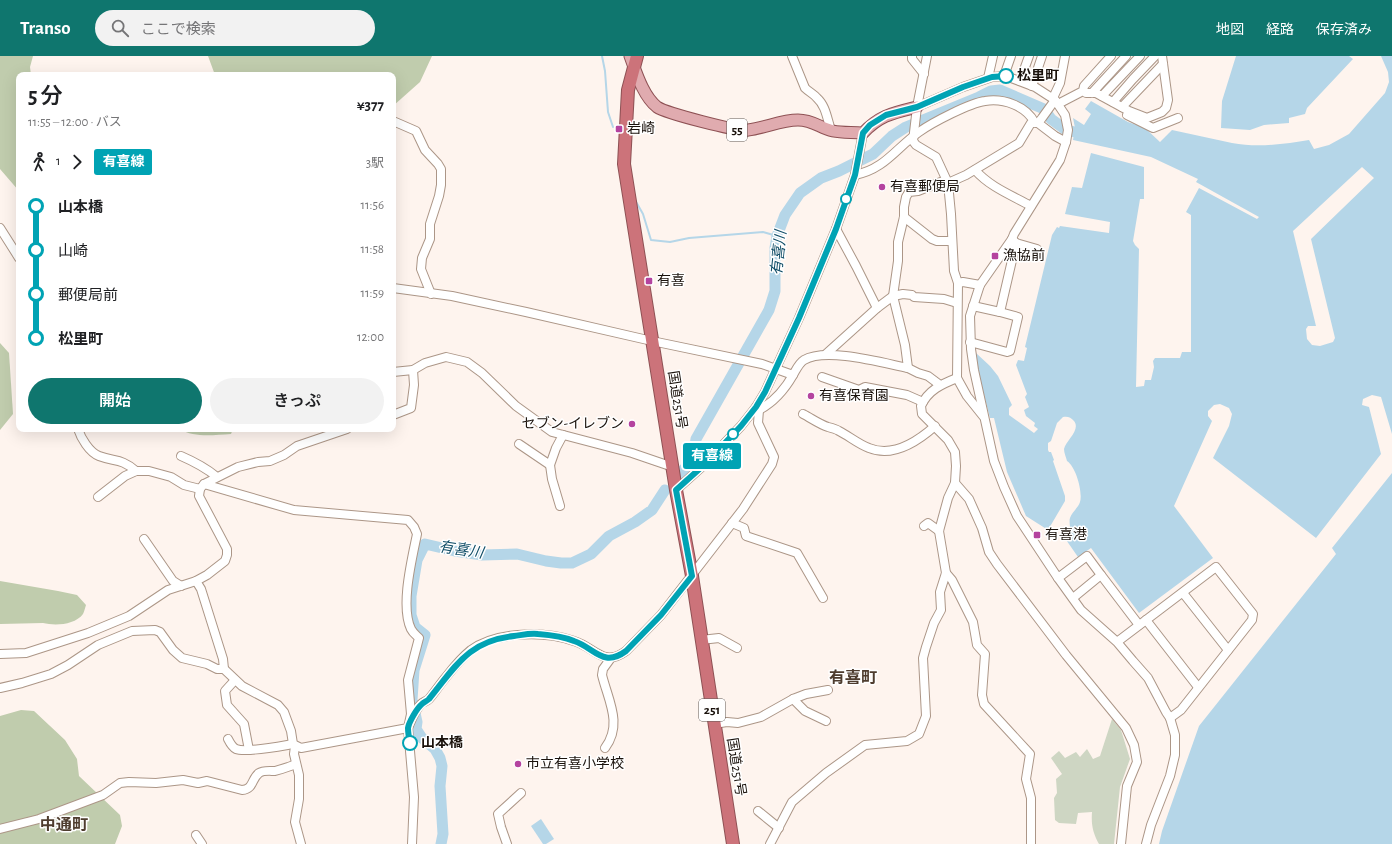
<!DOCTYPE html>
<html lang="ja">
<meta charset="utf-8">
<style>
:root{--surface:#fff;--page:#f2f2f2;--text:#202124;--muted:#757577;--accent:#0f766e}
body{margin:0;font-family:"Alegreya Sans","Noto Sans JP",sans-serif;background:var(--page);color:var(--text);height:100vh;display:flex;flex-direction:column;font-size:15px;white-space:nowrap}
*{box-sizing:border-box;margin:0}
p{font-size:13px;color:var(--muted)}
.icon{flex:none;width:22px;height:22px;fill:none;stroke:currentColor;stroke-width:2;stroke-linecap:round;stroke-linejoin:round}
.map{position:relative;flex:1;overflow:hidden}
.sheet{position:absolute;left:16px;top:16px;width:380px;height:360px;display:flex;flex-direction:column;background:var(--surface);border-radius:8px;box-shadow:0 4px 16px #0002}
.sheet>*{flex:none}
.badge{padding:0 8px;border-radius:3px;font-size:14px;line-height:26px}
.map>.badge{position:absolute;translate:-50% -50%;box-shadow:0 0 0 2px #fff}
.legs{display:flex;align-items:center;gap:6px;height:44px;padding:0 12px;font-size:13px}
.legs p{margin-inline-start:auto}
.head{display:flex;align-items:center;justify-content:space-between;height:68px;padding:0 12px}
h1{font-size:22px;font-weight:600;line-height:30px}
.cta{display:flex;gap:8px;margin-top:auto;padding:8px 12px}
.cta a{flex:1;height:46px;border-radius:24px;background:var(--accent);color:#fff;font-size:16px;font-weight:600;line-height:46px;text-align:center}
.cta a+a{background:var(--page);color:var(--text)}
ul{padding:0 12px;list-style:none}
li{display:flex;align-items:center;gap:14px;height:44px;font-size:15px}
li i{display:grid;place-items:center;width:6px;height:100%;margin:0 5px;background:currentColor}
li i::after{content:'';width:10px;height:10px;margin:-5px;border:3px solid;border-radius:50%;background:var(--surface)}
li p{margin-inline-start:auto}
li:first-child i{background:linear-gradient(#0000 50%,currentColor 0)}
li:last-child i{background:linear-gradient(currentColor 50%,#0000 0)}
header{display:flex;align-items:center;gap:24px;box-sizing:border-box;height:56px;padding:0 20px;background:var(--accent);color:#fff}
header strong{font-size:19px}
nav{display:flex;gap:22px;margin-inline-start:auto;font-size:14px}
.search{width:280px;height:36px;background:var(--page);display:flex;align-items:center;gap:10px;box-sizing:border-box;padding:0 14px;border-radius:22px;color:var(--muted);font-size:15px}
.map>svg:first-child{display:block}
</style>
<header>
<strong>Transo</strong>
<div class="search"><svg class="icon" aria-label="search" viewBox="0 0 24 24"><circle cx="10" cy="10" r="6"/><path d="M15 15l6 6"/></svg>ここで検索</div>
<nav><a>地図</a><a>経路</a><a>保存済み</a></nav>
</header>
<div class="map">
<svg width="1392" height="788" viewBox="0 0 1392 788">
<rect width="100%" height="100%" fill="#fef4ee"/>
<!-- green -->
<path fill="#ced6c3" d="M1112 663 1121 674 1130 703 1120 731 1114 788H1099C1093 777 1091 769 1092 756L1078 757 1076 768 1059 767 1055 764 1054 742 1057 737 1056 723 1062 718 1051 702 1059 695 1065 702 1076 696 1080 701 1087 693 1093 703 1100 700Z"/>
<!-- forest -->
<g fill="#c0ccad">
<polygon points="0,0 33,0 30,11 31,19 19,19 19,135 0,113"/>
<polygon points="208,0 432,0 420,26 393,50 393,19 215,19"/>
<polygon points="0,287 9,297 13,358 0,374"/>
<path d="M179 373H233L231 378C213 379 195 382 179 373Z"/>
<path d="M0 525 58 535 77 539 86 549C85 552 84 556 83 558 75 569 55 570 43 567L0 568Z"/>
<polygon points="21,654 34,655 65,684 77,703 79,720 120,759 122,770 115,788 0,788 0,660"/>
</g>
<!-- water -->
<g fill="#b5d6e8">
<polygon points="1236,0 1349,0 1353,3 1307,52 1305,58 1289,62 1289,67 1264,69 1250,74 1221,72 1222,45"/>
<path d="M1381 0H1392V378L1381 341 1372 339 1363 343 1362 349 1369 351 1381 398 1316 482 1213 402 1229 370 1232 358 1229 352 1220 348 1214 349 1208 355V360L1212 365 1174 450 1213 502 1139 557 1091 492 1078 501 1062 478 1070 472C1070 469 1069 465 1070 462 1072 456 1078 452 1080 446 1083 436 1076 411 1067 405 1066 401 1064 397 1064 393 1066 384 1081 374 1074 365 1071 361 1067 360 1063 361L1057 367 1051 385 1048 387V394L1049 396H1051L1054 404 1053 405 1065 440V445L1048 474 1026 460 1007 416 994 362H990L977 312 976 297 990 310 998 320 1012 349 1009 352V359L1034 377 1038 373 1034 370 1035 367 1026 360 1024 354 1029 351 1025 341 1027 338 1016 309 1018 304 1024 305 1027 292 1025 291 1052 179 1057 171 1059 172 1060 170 1109 177 1110 166 1065 158 1072 131 1082 132 1091 97 1144 111V143H1140L1133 185 1135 189 1139 193 1136 331 1144 330 1145 324H1151L1154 311 1153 305 1155 302H1180L1182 296H1191V159L1186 156 1199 132 1257 163 1259 161 1196 126 1198 123 1151 101 1073 84 1075 72 1073 62 1084 69 1091 58 1085 53 1091 45 1128 66 1145 72 1160 86 1172 74C1192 78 1212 83 1232 87 1258 92 1285 88 1309 84L1314 93 1329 89 1349 78 1385 37 1389 26 1388 16Z"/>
<polygon points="1392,417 1392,788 1159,788 1162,775 1199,670 1336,498 1332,492"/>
<polygon points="541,763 554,783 546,788 543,788 531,770"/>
</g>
<!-- pier -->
<polygon fill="#fef4ee" points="1362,111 1374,122 1311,183 1335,282 1333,286 1320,290 1312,289 1307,283 1306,273 1308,270 1316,270 1293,175"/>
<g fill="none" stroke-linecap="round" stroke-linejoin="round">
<!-- stream -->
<g stroke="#b5d6e8" stroke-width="2">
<polyline points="602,0 605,15 608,56 613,71"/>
<polyline points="635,144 643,158 651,184 670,186 689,182 763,176 777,180"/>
</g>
<!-- river -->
<g stroke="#b5d6e8" stroke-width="11">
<path d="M680 418C690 408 695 397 696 383L769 254 775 235V192L777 180 785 159 800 137 821 122 839 115 873 98 892 80 906 71 979 41 991 35 1000 34 1044 53 1051 63 1066 74 1084 78"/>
<polyline points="441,788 443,778 440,730 442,710 440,702 435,693 422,682 416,673 417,666 412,644 414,614 425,579 415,571 411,559 411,540 417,504 425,488 455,495 482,499 517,498 546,505 561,507 572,507 591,498 609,480 635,466 652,454 665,434"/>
</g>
<!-- minor casing -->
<g stroke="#ac9687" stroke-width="10">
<g id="minor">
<path d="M792 0 805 32C809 36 814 38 817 42 826 50 827 63 831 74"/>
<polyline points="912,0 912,3 924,18"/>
<polyline points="927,0 917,51 913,85 916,89 936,101 948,127 951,158 954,215 958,227 957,322 967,340 983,360"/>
<polyline points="1004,20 1011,0"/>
<polyline points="988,22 993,0"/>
<polyline points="1020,25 1029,0"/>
<polyline points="1032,30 1042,0"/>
<polyline points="1086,37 1096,37 1129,55 1147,62 1162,56 1166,52 1168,44 1162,0"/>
<polyline points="1092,37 1126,0"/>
<polyline points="1102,40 1140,0"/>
<polyline points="1053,42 1060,27 1065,0"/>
<polyline points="1113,46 1133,23 1155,0"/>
<polyline points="1058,48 1083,35 1084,30 1111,0"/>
<polyline points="917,51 963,31 992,21 1006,20 1035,31 1055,44 1065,59 1068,74 1066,86 1060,104 1014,178 1012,183 980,229 970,260 971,293 974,314 994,405 1004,431 1017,460 1058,522 1081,554 1117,586 1133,605 1148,622 1166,656 1170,662 1181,654 1252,564 1253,558 1216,511 1117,586"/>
<polyline points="1122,51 1163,8"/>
<polyline points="1127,59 1153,72 1178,62"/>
<polyline points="393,65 416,75 425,94 438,108 441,113 441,129 439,140 430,168 430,183 422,202 421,213 431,238"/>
<polyline points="1038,67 1055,80 1066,86"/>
<path d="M975 114C990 131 1011 139 1031 150"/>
<path d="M855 119C885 113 896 92 919 76 933 66 970 47 985 45 1004 42 1026 50 1035 67"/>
<polyline points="948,127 966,119 1019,87 1031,67 1038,67 1042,62 1055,44"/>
<polyline points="904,161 932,183 937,185 951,185"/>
<polyline points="0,172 19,202"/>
<polyline points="836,173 856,210 877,252"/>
<polyline points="1016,187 1037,193"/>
<polyline points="958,227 963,226 980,229"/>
<path d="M393 232 452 240 526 256 652 285 762 308 793 319C796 314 799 307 804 304 826 291 883 307 908 312L918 317 928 320 940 329"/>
<polyline points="973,250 1000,256"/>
<polyline points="970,286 1007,296 1010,295 1018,261 1000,256 1016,187 1012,183"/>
<polyline points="826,298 877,252 893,240 903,238 912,239 914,241 944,243 957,247"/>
<polyline points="908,312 905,289 893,240 898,205 898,186 904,161 904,151 906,141 909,136 918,135 946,124"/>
<polyline points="393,316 413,314 425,307 446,301 467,306 482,317 516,350 552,376 632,397 673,411"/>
<polyline points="822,321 859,334 865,331 907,339 923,346"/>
<path d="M759 354C774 346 785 333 793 319"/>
<path d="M803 358C811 362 819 368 828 371 832 372 836 373 839 375 849 380 858 388 869 392 893 402 917 386 935 370"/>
<polyline points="393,359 411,352 414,329 413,314"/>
<path d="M78 373C81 382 89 396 99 400 115 406 121 402 136 415"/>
<polyline points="519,388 550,409 556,392 563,379"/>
<path d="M181 400C195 406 206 412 217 421"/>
<polyline points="550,409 552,423 560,450"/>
<polyline points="955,427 969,443 982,472 989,496 997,508 1066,599 1126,672 1134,689 1137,706 1127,730 1121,788"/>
<path d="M204 428 294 454 408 464 414 471 417 478C412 503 400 550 411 573 413 577 416 579 419 582L408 624 411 658 408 672 414 741 412 788"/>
<polyline points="676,434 705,408 741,370 756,351 765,336 799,262 836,173 855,119 863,77"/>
<polyline points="98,441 125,420 136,415 149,415 171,421 184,429 200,433"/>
<polyline points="732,467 744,472 746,480 797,497 823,542"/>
<polyline points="924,470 928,467 939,475"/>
<polyline points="144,483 173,525 181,530"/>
<polyline points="946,517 952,524 973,566 977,589 985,598 982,639 984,648 1030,698 1026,723 1031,742 1031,788"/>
<polyline points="1101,519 1139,569"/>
<polyline points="1058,522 1087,500 1101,519 1073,542"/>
<polyline points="196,525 201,533 223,603 224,613"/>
<polyline points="1183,537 1228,594"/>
<polyline points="1146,564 1198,631"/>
<polyline points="701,584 719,582 737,592"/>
<polyline points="0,598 26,597 88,577 129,560 168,534 196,525 207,519 225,505 227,499 227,493 199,440 200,433 204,428 238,411 258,406 270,405 284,399 297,390 347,373"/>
<polyline points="235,624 225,635 227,649 244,668 249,694"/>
<polyline points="0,632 22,627 51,618 68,609 98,589 132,575 155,574 160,576 173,594 182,602 207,608 217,613 224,613 242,630 278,649 284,656 291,675 293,688 301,692 408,672"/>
<polyline points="793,643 805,655 826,665"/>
<polyline points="714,668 727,666 738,667 761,661 793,643 806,638 828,634"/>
<path d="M408 672C411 665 415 654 421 648 423 646 427 645 429 643 435 636 440 628 446 621 453 612 461 602 471 594 497 575 545 575 574 585 595 591 603 612 626 595L661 559 743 453 772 408 774 401 758 367 759 354 756 351"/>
<path d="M228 683C230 687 232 691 236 693 246 697 281 690 293 688"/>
<polyline points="295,690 294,698 299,719 299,743 295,766 301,788"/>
<path d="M605 692C623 668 608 644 602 619L603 613 611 602"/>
<polyline points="758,755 779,772"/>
<path d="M0 773 39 763 103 739 120 727 129 726 156 727 183 724 198 727 207 725 242 734C254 733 251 723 259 717 263 714 270 715 275 715 282 713 289 711 296 708"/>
<polyline points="196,779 202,788"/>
<polyline points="507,788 501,771 498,758 521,737"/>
<path d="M770 788 792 746 826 717 865 689 907 685 919 678 926 660 923 602 926 591 934 567 941 554 940 536 946 517 939 475 948 442 955 427 956 410 955 396 948 384 922 358 921 350C928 334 942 328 957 322"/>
<polyline points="1146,788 1151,769 1170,720 1175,699 1175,679 1170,662"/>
</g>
</g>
<!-- major casing -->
<g stroke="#8e5154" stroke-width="13">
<path id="major" d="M630 0C636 16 643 40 657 51 666 57 737 76 748 74 765 72 781 64 798 64 813 64 820 72 833 75 842 77 853 76 863 77 880 59 893 57 917 51"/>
</g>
<!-- highway casing -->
<g stroke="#8e5154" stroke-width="14">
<polyline id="highway" points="637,0 628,34 624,108 676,434 692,520 733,788"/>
</g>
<!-- minor -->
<use href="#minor" stroke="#fff" stroke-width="8"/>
<!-- major -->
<use href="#major" stroke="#e0abaf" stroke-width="11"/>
<!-- highway -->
<use href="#highway" stroke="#cc737a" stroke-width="12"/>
</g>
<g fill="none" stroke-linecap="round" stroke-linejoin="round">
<!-- line-1 casing -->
<g stroke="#fff" stroke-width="9">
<path id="line-1" d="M410 687C409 682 408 676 408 672 409 666 417 652 422 648 424 646 427 645 429 643 456 610 468 585 514 580 522 579 530 577 538 578 551 579 562 580 574 585 595 592 603 612 626 595L661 559 692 520 676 434 705 408 741 370 756 351 765 336 799 262 836 173 855 119 863 77 870 69 886 59 917 51 963 31 992 21 1006 20"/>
</g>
<!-- line-1 -->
<use href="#line-1" stroke="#00a3b4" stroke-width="6"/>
</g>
<!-- markers -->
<g fill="#fff" stroke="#00a3b4" stroke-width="2">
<circle cx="1006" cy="20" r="7"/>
<circle cx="846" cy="143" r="5"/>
<circle cx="733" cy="378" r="5"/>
<circle cx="410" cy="687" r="7"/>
</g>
<g fill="#b4439f" stroke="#fff" stroke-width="1.5">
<rect x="615" y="69" width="8" height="8" rx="2"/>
<circle cx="882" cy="131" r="4"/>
<rect x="991" y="196" width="8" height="8" rx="2"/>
<rect x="645" y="221" width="8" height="8" rx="2"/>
<circle cx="811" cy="340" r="4"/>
<circle cx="632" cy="368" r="4"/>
<rect x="1033" y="475" width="8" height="8" rx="2"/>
<circle cx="518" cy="708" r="4"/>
</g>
<g text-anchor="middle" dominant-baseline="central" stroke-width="3" stroke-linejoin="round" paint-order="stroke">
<!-- shield labels -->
<g fill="#fff" stroke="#5f5955" stroke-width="1">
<rect x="727" y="63" width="20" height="22" rx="3"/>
<rect x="699" y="643" width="26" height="22" rx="3"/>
</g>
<g font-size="13" font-weight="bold" fill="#1a120c">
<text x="737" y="74">55</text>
<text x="712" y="654">251</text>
</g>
<!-- stop labels -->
<g font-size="14" font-weight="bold" fill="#1a120c" stroke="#fff" text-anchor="start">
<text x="1017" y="20">松里町</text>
<text x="421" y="687">山本橋</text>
</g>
<!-- poi labels -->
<g font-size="14" fill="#1a120c" stroke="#fff" text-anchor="start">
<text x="627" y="73">岩崎</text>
<text x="890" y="131">有喜郵便局</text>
<text x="1003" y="200">漁協前</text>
<text x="657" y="225">有喜</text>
<text x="819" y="340">有喜保育園</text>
<text x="624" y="368" text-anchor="end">セブン-イレブン</text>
<text x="1045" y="479">有喜港</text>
<text x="526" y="708">市立有喜小学校</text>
</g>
<!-- street labels -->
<g font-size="14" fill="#1a120c" stroke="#fff">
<text transform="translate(677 344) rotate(81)">国道251号</text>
<text transform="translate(736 711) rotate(81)">国道251号</text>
</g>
<!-- water labels -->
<g font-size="15" font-style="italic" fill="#114e68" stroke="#fff">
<text transform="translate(779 197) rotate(-84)">有喜川</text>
<text transform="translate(461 494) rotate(9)">有喜川</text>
</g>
<!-- quarter labels -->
<g font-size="16" font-weight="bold" fill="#4e3c2e" stroke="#fff">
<text x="853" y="622">有喜町</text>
<text x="64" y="769">中通町</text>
</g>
</g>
</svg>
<b class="badge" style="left:712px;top:400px;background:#00a3b4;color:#fff">有喜線</b>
<section class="sheet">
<div class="head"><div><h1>5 分</h1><p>11:55 – 12:00 · バス</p></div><b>¥377</b></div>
<div class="legs"><svg class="icon" aria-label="walk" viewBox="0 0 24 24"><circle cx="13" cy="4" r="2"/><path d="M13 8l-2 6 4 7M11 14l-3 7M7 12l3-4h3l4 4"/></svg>1<svg class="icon" aria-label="forward" viewBox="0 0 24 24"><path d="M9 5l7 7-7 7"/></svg><b class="badge" style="background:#00a3b4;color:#fff">有喜線</b><p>3駅</p></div>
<ul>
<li><i style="color:#00a3b4"></i><b>山本橋</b><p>11:56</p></li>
<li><i style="color:#00a3b4"></i><span>山崎</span><p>11:58</p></li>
<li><i style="color:#00a3b4"></i><span>郵便局前</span><p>11:59</p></li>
<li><i style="color:#00a3b4"></i><b>松里町</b><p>12:00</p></li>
</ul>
<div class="cta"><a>開始</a><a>きっぷ</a></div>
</section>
</div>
